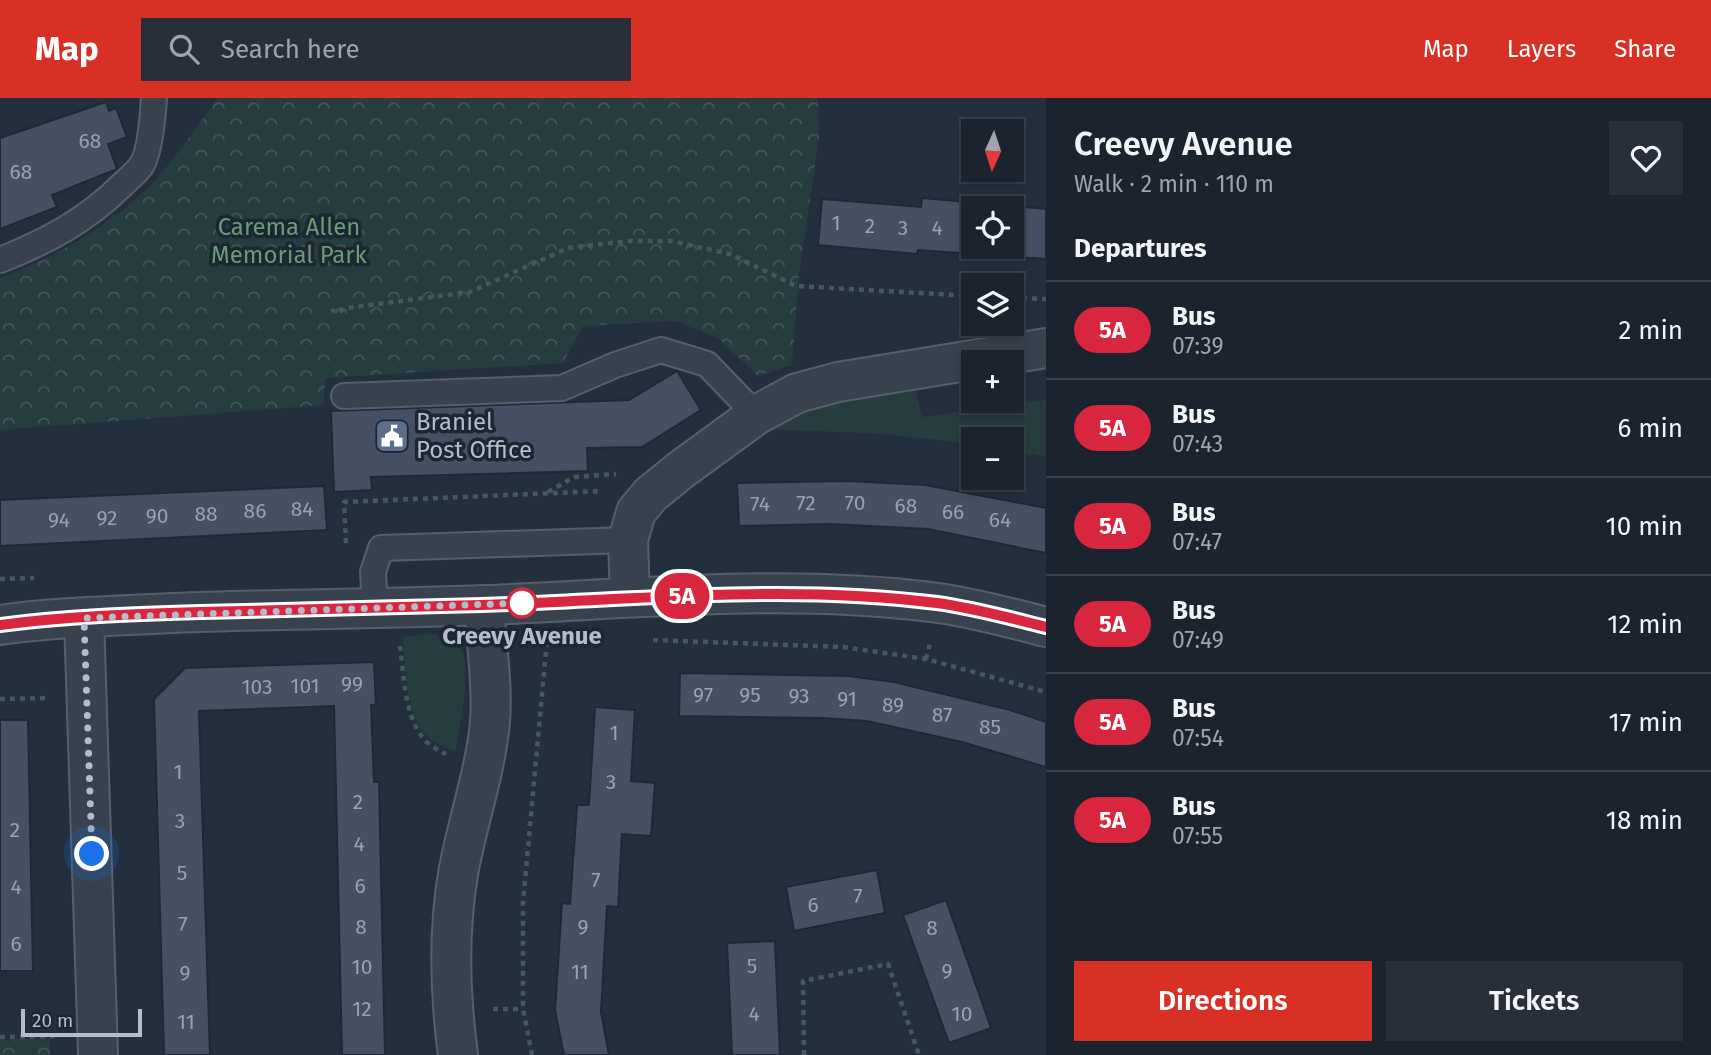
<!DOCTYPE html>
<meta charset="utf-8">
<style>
:root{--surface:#1b232e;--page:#282f3a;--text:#f1f3f6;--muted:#a0a4aa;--line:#39404a;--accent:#d93025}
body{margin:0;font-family:"Fira Sans",sans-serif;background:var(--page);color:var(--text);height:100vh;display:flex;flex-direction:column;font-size:26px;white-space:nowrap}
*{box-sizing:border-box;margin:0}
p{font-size:23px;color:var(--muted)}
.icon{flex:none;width:38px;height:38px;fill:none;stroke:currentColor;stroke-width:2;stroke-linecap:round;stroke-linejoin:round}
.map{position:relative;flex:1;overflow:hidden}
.details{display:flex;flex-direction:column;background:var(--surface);width:665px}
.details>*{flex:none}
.badge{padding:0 14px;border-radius:23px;font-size:24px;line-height:46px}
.needle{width:46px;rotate:183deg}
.controls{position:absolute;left:961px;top:21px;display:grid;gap:14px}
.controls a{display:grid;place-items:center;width:63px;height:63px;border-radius:0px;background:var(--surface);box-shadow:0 4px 10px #0003,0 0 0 2px var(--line);font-size:35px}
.scale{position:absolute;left:21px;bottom:18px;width:121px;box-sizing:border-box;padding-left:7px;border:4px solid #b4bcc9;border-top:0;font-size:19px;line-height:24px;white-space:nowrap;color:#b4bcc9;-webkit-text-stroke:5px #1d2633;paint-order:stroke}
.you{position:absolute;width:35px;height:35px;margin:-18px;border:5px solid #fff;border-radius:50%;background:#1a73e8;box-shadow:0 0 0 10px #1a73e833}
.map>.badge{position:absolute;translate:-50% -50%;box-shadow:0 0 0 4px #fff}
h2{padding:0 28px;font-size:26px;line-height:63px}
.round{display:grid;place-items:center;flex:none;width:74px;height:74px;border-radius:0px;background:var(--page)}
.headline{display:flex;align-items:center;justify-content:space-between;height:119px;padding:0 28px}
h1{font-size:33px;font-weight:600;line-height:52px}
.primary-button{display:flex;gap:14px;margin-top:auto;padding:14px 28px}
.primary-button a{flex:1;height:80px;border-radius:0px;background:var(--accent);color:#fff;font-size:28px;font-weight:600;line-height:80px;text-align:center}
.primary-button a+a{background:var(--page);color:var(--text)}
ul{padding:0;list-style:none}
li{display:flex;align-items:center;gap:21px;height:98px;padding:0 28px;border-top:2px solid var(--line)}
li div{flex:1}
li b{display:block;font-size:26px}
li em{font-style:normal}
li .badge{min-width:77px;font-weight:700;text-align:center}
header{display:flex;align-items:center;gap:42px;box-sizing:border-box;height:98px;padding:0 35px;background:var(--accent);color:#fff}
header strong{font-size:33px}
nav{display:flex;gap:38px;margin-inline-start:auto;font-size:24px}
.search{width:490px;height:63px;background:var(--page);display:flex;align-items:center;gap:18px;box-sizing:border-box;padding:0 24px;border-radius:0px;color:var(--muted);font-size:26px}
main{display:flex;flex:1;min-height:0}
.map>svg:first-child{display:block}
</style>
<header>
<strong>Map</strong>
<div class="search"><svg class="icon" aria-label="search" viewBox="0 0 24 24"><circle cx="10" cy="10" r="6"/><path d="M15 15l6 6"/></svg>Search here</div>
<nav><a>Map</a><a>Layers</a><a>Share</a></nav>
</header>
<main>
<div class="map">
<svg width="1046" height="957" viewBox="0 0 1046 957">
<defs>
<pattern id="park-crowns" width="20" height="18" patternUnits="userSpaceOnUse" patternTransform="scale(1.75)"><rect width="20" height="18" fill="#263c3f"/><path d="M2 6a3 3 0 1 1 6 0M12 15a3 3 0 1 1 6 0" fill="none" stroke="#435659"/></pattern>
</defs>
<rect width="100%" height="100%" fill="#242f3e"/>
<!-- green -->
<g fill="#263c3f">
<path d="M906 286 916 294 922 319 1046 302V359L1012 353V341H973V347C906 336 839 333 771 332 802 308 867 293 906 286Z"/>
<path d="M434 536C445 539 455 543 462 553 472 570 459 632 456 653 446 650 434 646 427 638 406 617 405 567 403 538Z"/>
</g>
<!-- park -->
<g fill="url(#park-crowns)">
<path d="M218 0H818L819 40 799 176 792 267 758 278 718 240 675 223 583 228 563 265 325 280 324 307 0 332V180C60 157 115 126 159 78 180 54 198 26 218 0Z"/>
<polygon points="50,940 50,957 0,957 0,942"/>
</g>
<!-- building -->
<g fill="#455162" stroke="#1f2835" stroke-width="2" fill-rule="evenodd">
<polygon points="106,4 109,13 116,10 127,39 108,46 117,71 52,97 57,109 0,131 0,40"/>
<path d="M922 100 1046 111V161L918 152 917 156 818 147 822 101 921 109ZM973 110H1012V149H973Z"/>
<polygon points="677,273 701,312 642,349 587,350 588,373 371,379 372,392 334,394 331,313 629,302"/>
<polygon points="847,383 925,387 1046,410 1046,455 928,431 830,426 739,428 737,385"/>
<polygon points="324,388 327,432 0,448 0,402"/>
<polygon points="374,564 376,607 371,607 374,684 379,684 385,957 342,957 334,608 199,613 210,957 164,957 154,601 185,570"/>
<polygon points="680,575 848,578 894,584 1010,612 1046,624 1046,669 962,644 867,623 823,620 679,618"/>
<polygon points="595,609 635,612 631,683 655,685 651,738 622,736 618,809 607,808 601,914 609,957 564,957 555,912 562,805 570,806 577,707 589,707"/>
<polygon points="0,622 28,622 33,873 0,873"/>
<polygon points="877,772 885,815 794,833 786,789"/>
<polygon points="946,802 991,930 949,945 903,817"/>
<polygon points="775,843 780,957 732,957 727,845"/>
</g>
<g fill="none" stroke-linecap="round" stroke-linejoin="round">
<!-- lane casing -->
<g stroke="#565f6c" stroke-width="28">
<g id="lane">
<path d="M0 162C46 144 87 122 122 87 128 81 136 75 141 68 150 56 153 15 154 0"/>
<polyline points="344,298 562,290 615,267 661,252 707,266 756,317"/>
<polyline points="375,509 373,474 381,450 628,442"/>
</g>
</g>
<!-- street casing -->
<g stroke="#565f6c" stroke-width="42">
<g id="street">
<polyline points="630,499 628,442 636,414 651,396 682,371 756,317 797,295 838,284 1046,250"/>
<polyline points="84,520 98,957"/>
<path d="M0 527C57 519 116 518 174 515 277 511 381 511 485 507 635 501 788 485 938 505 975 510 1010 520 1046 529"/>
<path d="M458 957C450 897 448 836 458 776 467 725 485 676 490 624 493 586 486 545 484 507"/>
</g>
</g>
<!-- path -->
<g stroke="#44595c" stroke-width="4.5" stroke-dasharray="5 5" stroke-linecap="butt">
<polyline points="1012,200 1046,201"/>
<polyline points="331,211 337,215 347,210 470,194 568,150 629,143 671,143 730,156 796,188 973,198"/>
<polyline points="548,394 574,379 616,376"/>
<polyline points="346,445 344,404 602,393"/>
<polyline points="0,481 34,480"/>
<polyline points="653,542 843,549 926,561 1046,594"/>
<path d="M400 548C404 577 404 616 423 640 428 647 438 652 446 656"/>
<polyline points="926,561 930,545"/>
<polyline points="0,601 48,600"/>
<polyline points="493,911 523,911"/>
<polyline points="0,939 59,938"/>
<polyline points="532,957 523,911 523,804 547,542"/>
<polyline points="804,957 803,883 888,866 919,957"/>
</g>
<!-- lane -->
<use href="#lane" stroke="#38414e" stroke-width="24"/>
<!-- street -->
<use href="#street" stroke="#38414e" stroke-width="38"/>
</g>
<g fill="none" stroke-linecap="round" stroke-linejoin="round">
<!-- line casing -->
<g stroke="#fff" stroke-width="16">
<path id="line" d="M0 527C66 518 134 516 201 514 295 511 388 510 482 507 633 502 786 486 937 505 974 510 1010 520 1046 529"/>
</g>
<!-- line -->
<use href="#line" stroke="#d7263d" stroke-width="10"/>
<!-- walk -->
<polyline stroke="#b4bcc9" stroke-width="7" stroke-dasharray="0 12.6" points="92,756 84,520 525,505 522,505"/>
</g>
<!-- icons -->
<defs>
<g id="civic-square" transform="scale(1.75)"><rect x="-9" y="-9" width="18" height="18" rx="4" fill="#5c6f8a" stroke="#1d2633"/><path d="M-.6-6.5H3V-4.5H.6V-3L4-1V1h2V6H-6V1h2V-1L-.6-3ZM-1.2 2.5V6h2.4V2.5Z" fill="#fff"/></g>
</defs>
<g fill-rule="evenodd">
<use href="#civic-square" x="392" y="338"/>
</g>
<!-- markers -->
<circle fill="#fff" stroke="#d7263d" stroke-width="3.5" cx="522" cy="505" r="14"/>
<g text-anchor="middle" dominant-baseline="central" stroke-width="7" stroke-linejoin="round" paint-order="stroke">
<!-- number labels -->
<g font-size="21" fill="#98a1af">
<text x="90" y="43">68</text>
<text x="21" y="74">68</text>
<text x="836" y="125">1</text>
<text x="870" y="128">2</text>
<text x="903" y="130">3</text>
<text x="937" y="130">4</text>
<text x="806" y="405">72</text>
<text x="855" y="405">70</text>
<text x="760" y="406">74</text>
<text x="906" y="408">68</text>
<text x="302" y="411">84</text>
<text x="255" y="413">86</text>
<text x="953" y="414">66</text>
<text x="206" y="416">88</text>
<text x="157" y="418">90</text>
<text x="107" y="420">92</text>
<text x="59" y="422">94</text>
<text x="1000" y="422">64</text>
<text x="352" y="586">99</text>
<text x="305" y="588">101</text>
<text x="257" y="589">103</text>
<text x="703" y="597">97</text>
<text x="750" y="597">95</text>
<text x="799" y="598">93</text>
<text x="847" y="601">91</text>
<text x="893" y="607">89</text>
<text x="942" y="617">87</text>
<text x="990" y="629">85</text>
<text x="614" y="635">1</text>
<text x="178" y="674">1</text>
<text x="611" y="684">3</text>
<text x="358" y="704">2</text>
<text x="180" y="723">3</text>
<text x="15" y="732">2</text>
<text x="359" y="746">4</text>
<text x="182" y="775">5</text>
<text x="596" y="782">7</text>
<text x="360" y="788">6</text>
<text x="16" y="789">4</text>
<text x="858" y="798">7</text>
<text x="813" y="807">6</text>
<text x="183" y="826">7</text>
<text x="361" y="829">8</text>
<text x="583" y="829">9</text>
<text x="932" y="830">8</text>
<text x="16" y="846">6</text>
<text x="752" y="868">5</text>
<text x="362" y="869">10</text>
<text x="947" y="873">9</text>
<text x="580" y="874">11</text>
<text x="185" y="875">9</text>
<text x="362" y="911">12</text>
<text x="754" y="916">4</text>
<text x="962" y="916">10</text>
<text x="186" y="924">11</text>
</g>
<!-- park labels -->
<g font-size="24" fill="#6b9a76" stroke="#1d2633">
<text x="289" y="129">Carema Allen<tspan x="289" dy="28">Memorial Park</tspan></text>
</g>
<!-- poi labels -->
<g font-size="24" fill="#b4bcc9" stroke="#1d2633" text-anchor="start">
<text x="416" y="324">Braniel<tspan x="416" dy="28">Post Office</tspan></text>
</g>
<!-- stop labels -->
<g font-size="24" font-weight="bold" fill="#b4bcc9" stroke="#1d2633">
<text x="522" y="538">Creevy Avenue</text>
</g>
</g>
</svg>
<div class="controls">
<a><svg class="needle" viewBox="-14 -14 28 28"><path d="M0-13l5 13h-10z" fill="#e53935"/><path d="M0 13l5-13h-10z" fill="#a0a4aa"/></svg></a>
<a><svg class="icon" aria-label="locate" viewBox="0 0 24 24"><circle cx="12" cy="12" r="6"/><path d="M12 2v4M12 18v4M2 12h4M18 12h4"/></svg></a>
<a><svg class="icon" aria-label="layers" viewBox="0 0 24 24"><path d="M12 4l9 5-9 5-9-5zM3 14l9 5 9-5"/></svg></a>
<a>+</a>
<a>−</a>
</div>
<div class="scale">20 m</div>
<div class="you" style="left:92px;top:756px"></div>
<b class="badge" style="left:682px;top:498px;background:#d7263d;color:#fff">5A</b>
</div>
<section class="details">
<div class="headline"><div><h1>Creevy Avenue</h1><p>Walk · 2 min · 110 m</p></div><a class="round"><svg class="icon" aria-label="heart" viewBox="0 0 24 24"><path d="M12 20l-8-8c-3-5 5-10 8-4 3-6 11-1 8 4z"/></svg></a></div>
<h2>Departures</h2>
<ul>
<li><span class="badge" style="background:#d7263d;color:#fff">5A</span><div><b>Bus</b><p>07:39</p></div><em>2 min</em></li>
<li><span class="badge" style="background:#d7263d;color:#fff">5A</span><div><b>Bus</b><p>07:43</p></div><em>6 min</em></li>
<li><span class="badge" style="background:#d7263d;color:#fff">5A</span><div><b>Bus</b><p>07:47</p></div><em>10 min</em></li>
<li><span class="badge" style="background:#d7263d;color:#fff">5A</span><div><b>Bus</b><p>07:49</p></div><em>12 min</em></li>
<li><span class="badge" style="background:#d7263d;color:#fff">5A</span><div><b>Bus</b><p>07:54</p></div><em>17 min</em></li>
<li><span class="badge" style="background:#d7263d;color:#fff">5A</span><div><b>Bus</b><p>07:55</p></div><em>18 min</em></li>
</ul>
<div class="primary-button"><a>Directions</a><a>Tickets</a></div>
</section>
</main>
